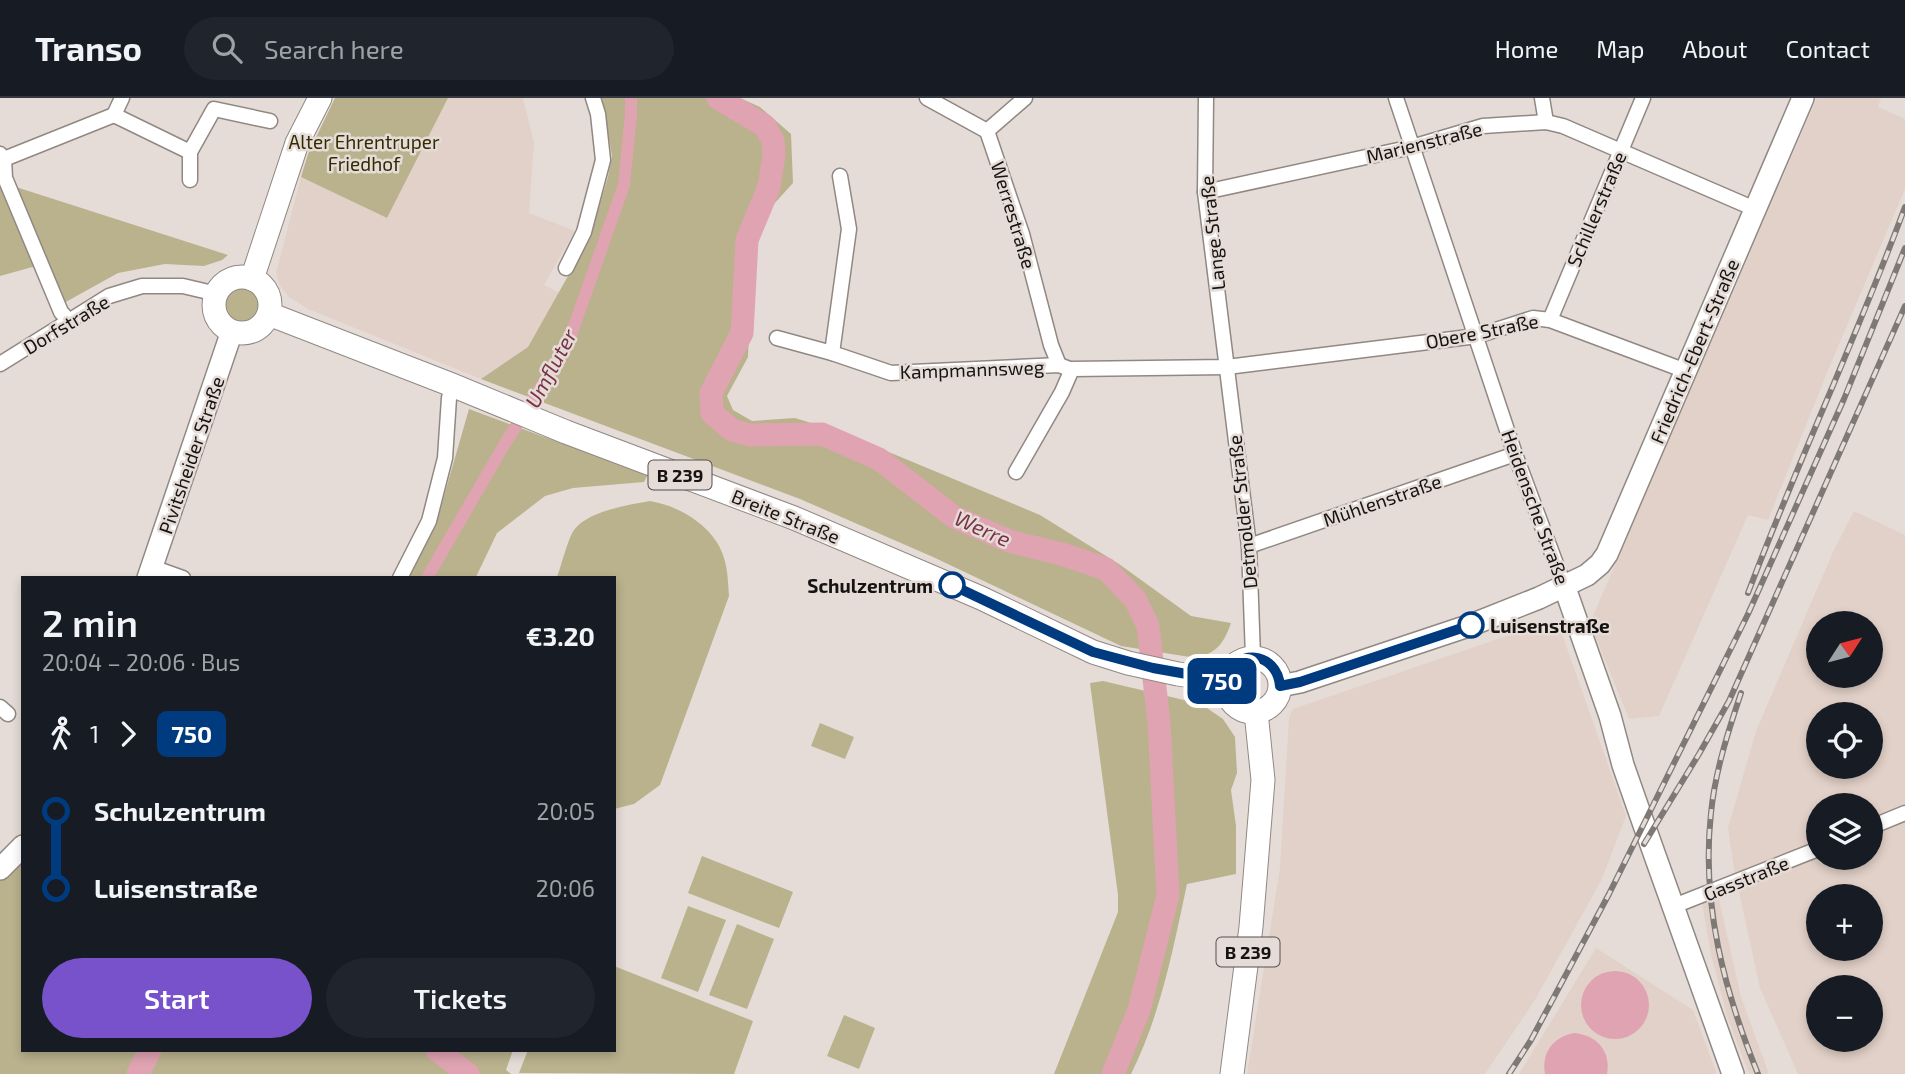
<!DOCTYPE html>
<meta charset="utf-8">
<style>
:root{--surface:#171b24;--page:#20242c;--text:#f1f3f6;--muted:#9ea1a6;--line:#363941;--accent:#7852cb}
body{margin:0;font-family:"Exo 2",sans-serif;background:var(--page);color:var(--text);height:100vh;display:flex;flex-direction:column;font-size:26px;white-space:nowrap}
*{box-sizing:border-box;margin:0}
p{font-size:23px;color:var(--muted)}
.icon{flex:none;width:38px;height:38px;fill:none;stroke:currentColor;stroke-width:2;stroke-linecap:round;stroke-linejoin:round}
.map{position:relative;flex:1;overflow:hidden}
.details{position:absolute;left:21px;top:478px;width:595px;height:476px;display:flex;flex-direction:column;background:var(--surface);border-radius:0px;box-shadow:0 4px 10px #0003}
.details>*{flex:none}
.badge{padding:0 14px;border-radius:10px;font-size:24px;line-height:46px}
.needle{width:46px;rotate:54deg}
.tools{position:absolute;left:1806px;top:513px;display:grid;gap:14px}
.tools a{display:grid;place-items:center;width:77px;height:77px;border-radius:50%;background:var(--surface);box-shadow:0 4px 10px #0003;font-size:35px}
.map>.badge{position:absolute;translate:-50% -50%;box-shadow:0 0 0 4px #fff}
.legs{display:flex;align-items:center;gap:10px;height:77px;padding:0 21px;font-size:23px}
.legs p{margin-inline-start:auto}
.headline{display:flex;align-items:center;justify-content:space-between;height:119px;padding:0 21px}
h1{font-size:38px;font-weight:600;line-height:52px}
.cta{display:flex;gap:14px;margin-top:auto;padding:14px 21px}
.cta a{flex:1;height:80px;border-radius:42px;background:var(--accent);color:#fff;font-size:28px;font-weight:600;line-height:80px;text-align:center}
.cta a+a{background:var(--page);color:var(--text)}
ul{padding:0 21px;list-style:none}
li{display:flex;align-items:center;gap:24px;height:77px;font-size:26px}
li i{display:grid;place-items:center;width:10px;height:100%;margin:0 9px;background:currentColor}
li i::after{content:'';width:18px;height:18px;margin:-9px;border:5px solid;border-radius:50%;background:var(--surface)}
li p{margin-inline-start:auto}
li:first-child i{background:linear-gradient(#0000 50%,currentColor 0)}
li:last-child i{background:linear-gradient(currentColor 50%,#0000 0)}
header{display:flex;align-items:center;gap:42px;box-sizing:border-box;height:98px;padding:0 35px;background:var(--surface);border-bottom:2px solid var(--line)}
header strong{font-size:33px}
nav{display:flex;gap:38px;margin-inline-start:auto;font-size:24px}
.search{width:490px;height:63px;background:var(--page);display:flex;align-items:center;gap:18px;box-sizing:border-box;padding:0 24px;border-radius:38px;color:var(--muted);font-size:26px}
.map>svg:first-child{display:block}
</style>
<header>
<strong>Transo</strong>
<div class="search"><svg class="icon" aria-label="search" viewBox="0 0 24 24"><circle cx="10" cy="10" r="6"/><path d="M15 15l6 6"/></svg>Search here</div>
<nav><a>Home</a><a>Map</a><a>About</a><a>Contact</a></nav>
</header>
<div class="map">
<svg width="1905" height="976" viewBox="0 0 1905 976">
<rect width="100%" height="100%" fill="#e5dcd7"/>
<!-- built -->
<g fill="#e2d1c8" fill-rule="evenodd">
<polygon points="448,0 523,0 534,45 529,115 575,133 544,187 560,195 528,249 481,281 308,211 289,199 280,188 276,175 301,79 387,120"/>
<polygon points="1817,0 1881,0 1878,9 1905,21 1905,91 1826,277 1768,422 1748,417 1659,618 1629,621 1590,525"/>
<path d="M1854 413 1905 437V976H1798L1760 890 1734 771 1728 730 1756 633 1833 454ZM1818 525H1871V578H1818ZM1818 616H1871V668H1818ZM1818 707H1871V760H1818ZM1818 798H1871V850H1818ZM1818 889H1871V942H1818Z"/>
<polygon points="1547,524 1560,530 1626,718 1602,781 1535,902 1485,976 1247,976 1280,770 1289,619 1293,611"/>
<polygon points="1718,797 1741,899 1769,976 1749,976 1727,918 1711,856 1702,804"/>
<polygon points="1596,850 1693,912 1717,976 1519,976"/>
</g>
<!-- green -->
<g fill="#bab28d">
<polygon points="335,0 448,0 387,120 301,79 308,56"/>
<path d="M602 0H740L760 9 791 36 793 85 773 107 753 146 748 259 727 298 733 312 752 323 795 320 843 335 1040 417 1119 466 1191 518 1231 525C1224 545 1217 555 1196 560L1121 548 933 459 800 401 481 281 528 249 590 139 608 79 612 58Z"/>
<polygon points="0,81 36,168 0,178"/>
<polygon points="16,89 228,157 222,162 204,168 165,166 118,175 64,205"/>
<circle cx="243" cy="207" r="18"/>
<polygon points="469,311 542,338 649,374 644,384 573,390 545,398 497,435 476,479 407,480 436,426"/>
<path d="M650 403C659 405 668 407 676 411 697 420 718 438 724 460 728 473 728 485 729 498L660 687 634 706 614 711V480L557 479C561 469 568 440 574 432 588 413 628 407 650 403Z"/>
<path d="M1103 583 1201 606 1223 621 1235 639 1237 675 1231 692 1236 728V776L1187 786C1173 851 1161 916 1131 976H1054L1118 814V797L1090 585Z"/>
<polygon points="820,625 854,639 845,661 811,648"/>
<polygon points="702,758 793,794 779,830 688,795"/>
<polygon points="23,761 23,952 513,952 506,972 511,976 0,976 0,782"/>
<polygon points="688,808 726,822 698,894 661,880"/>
<polygon points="737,826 774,841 747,911 709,897"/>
<polygon points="614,868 753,923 734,976 519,975 528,952 614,952"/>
<polygon points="844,917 875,930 859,971 827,958"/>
</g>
<!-- water -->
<g fill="#e0a3b1">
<circle cx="1615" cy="907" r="34"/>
<path d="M1574 935C1597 937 1611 953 1607 976H1545C1541 955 1553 939 1574 935Z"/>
</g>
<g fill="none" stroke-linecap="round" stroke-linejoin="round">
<!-- canal -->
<polyline stroke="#e0a3b1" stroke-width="12" points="427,480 504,347 567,248 624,87 631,16 631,0"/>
<!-- river -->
<g stroke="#e0a3b1" stroke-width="23">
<polyline points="718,0 765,28 773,43 774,57 769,89 747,142 742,235 711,295 712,315 732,332 750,337 822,336 879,361 954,419 1009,443 1065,457 1106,471 1135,501 1148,528 1159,625 1168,797 1139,912 1113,976"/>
<polyline points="437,952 468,976"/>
<polyline points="138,976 150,952"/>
</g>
<!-- street casing -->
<g stroke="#908883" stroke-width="17">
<g id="street">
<polyline points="927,0 987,33 1022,136 1051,247 1059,267"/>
<polyline points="1206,0 1205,94 1249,448 1253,559"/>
<polyline points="1396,0 1515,356 1565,490"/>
<polyline points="1542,0 1546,24"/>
<polyline points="114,17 190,54"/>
<polyline points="987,33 1025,0"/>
<polyline points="0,56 4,61 5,80 61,214 69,223"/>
<polyline points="4,61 114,17 122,0"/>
<polyline points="190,82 190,54 214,11 270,23"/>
<polyline points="1205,94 1412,49 1483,28 1546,24 1563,28 1755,111"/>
<polyline points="566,170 584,134 603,62 598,16 593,0"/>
<polyline points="1550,222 1643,0"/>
<polyline points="777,240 832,255 891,275 1059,267 1067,270"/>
<polyline points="832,255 849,131 840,78"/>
<polyline points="0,266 109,198 142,188 183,188 217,196"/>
<polyline points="1016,374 1062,294 1072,271 1227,269 1477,238 1533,220 1550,222 1686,273"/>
<polyline points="1249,448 1515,356"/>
<polyline points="152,469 183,480"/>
<polyline points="400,480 429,423 445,360 449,300 452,287"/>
<polyline points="0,609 8,616"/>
<polyline points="1871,729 1905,715"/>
<polyline points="1674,808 1818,751"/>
</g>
</g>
<!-- secondary casing -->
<g stroke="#908883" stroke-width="24">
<g id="secondary">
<polyline points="148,480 232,233"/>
<polyline points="1565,490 1610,618 1623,667 1644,727 1733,976"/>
<polyline points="1280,588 1300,584 1471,527 1539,500 1587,477 1600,466 1607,456 1803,0"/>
<polyline points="0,771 23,748"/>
</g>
</g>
<!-- primary casing -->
<g stroke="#908883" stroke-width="25">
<g id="primary">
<circle cx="242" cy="207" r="28"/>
<polyline points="252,181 297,45 320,0"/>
<polyline points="269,216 452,287 566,334 794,420 981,500 1093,554 1128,565 1178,576 1226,583"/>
<circle cx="1253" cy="587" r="27"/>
<polyline points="1232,976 1251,829 1263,682 1256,614"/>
</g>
</g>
<!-- street -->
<use href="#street" stroke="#fff" stroke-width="14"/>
<!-- secondary -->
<use href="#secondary" stroke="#fff" stroke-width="21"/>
<!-- primary -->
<use href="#primary" stroke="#fff" stroke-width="23"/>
<!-- rail casing -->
<g stroke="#7f7975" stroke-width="6">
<g id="rail">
<path d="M1748 495C1797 365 1857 239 1905 109"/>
<path d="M1741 595C1728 634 1715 674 1711 715 1701 806 1724 892 1758 976"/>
<polyline points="1644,746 1699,656 1729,603 1905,208"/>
<polyline points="1509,976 1531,942 1609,796 1748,516 1844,301 1905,150"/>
</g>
</g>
<!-- rail -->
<use href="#rail" stroke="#e5dcd7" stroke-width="3.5" stroke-dasharray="10" stroke-linecap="butt"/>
</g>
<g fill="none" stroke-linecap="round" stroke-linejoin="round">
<!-- line-1 casing -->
<g stroke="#fff" stroke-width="16">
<path id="line-1" d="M952 487 1093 554 1153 570 1226 583C1234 549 1277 553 1280 588L1300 584 1471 527"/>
</g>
<!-- line-1 -->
<use href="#line-1" stroke="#003b80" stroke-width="10"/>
</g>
<!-- markers -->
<g fill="#fff" stroke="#003b80" stroke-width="3.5">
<circle cx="952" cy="487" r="12"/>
<circle cx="1471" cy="527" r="12"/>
</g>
<g text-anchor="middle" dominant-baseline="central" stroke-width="5" stroke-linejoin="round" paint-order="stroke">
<!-- shield labels -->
<g fill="#e5dcd7" stroke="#544f4c" stroke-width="2">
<rect x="648.5" y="362.5" width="63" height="29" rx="5"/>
<rect x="1216.5" y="839.5" width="63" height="29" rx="5"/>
</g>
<g font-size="18" font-weight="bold" fill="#161311">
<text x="680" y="377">B 239</text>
<text x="1248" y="854">B 239</text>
</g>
<!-- park labels -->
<g font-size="19" fill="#342a00" stroke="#e5dcd7">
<text x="364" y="43">Alter Ehrentruper<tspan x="364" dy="22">Friedhof</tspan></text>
</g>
<!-- street labels -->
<g font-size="19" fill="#161311" stroke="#e5dcd7">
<text transform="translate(1424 44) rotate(-14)">Marienstraße</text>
<text transform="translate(1596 111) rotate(-67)">Schillerstraße</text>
<text transform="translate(1014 117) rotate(73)">Werrestraße</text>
<text transform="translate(1212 135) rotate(-96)">Lange Straße</text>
<text transform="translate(66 226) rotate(-31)">Dorfstraße</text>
<text transform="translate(1482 233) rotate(-11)">Obere Straße</text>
<text transform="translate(1694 253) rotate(-67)">Friedrich-Ebert-Straße</text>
<text transform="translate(972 271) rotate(-2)">Kampmannsweg</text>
<text transform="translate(191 357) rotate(-71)">Pivitsheider Straße</text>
<text transform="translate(1382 402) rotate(-19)">Mühlenstraße</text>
<text transform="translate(1536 409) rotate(70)">Heidensche Straße</text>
<text transform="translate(1242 414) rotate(-96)">Detmolder Straße</text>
<text transform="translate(786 418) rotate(22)">Breite Straße</text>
<text transform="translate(1746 780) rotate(-22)">Gasstraße</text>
</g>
<!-- stop labels -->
<g font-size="19" font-weight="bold" fill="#161311" stroke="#e5dcd7" text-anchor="end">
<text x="933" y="487">Schulzentrum</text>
<text x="1490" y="527" text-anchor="start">Luisenstraße</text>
</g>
<!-- water labels -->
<g font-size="21" font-style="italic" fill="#7a3147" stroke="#e5dcd7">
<text transform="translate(550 270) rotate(-62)">Umfluter</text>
<text transform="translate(983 430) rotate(24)">Werre</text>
</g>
</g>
</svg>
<div class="tools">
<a><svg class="needle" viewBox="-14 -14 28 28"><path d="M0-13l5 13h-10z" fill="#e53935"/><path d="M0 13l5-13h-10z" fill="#9ea1a6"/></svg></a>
<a><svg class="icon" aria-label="locate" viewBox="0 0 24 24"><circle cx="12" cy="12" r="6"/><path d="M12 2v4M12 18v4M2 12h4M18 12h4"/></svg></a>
<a><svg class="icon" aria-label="layers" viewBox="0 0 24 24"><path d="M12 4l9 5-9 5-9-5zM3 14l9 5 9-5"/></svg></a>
<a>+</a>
<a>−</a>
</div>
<b class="badge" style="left:1222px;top:583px;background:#003b80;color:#fff">750</b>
<section class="details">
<div class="headline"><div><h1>2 min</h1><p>20:04 – 20:06 · Bus</p></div><b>€3.20</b></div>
<div class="legs"><svg class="icon" aria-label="walk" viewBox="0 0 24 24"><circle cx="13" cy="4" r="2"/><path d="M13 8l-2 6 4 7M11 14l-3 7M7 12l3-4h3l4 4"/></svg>1<svg class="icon" aria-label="forward" viewBox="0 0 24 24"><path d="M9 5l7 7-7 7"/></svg><b class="badge" style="background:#003b80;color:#fff">750</b></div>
<ul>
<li><i style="color:#003b80"></i><b>Schulzentrum</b><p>20:05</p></li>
<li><i style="color:#003b80"></i><b>Luisenstraße</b><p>20:06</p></li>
</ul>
<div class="cta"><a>Start</a><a>Tickets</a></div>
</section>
</div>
